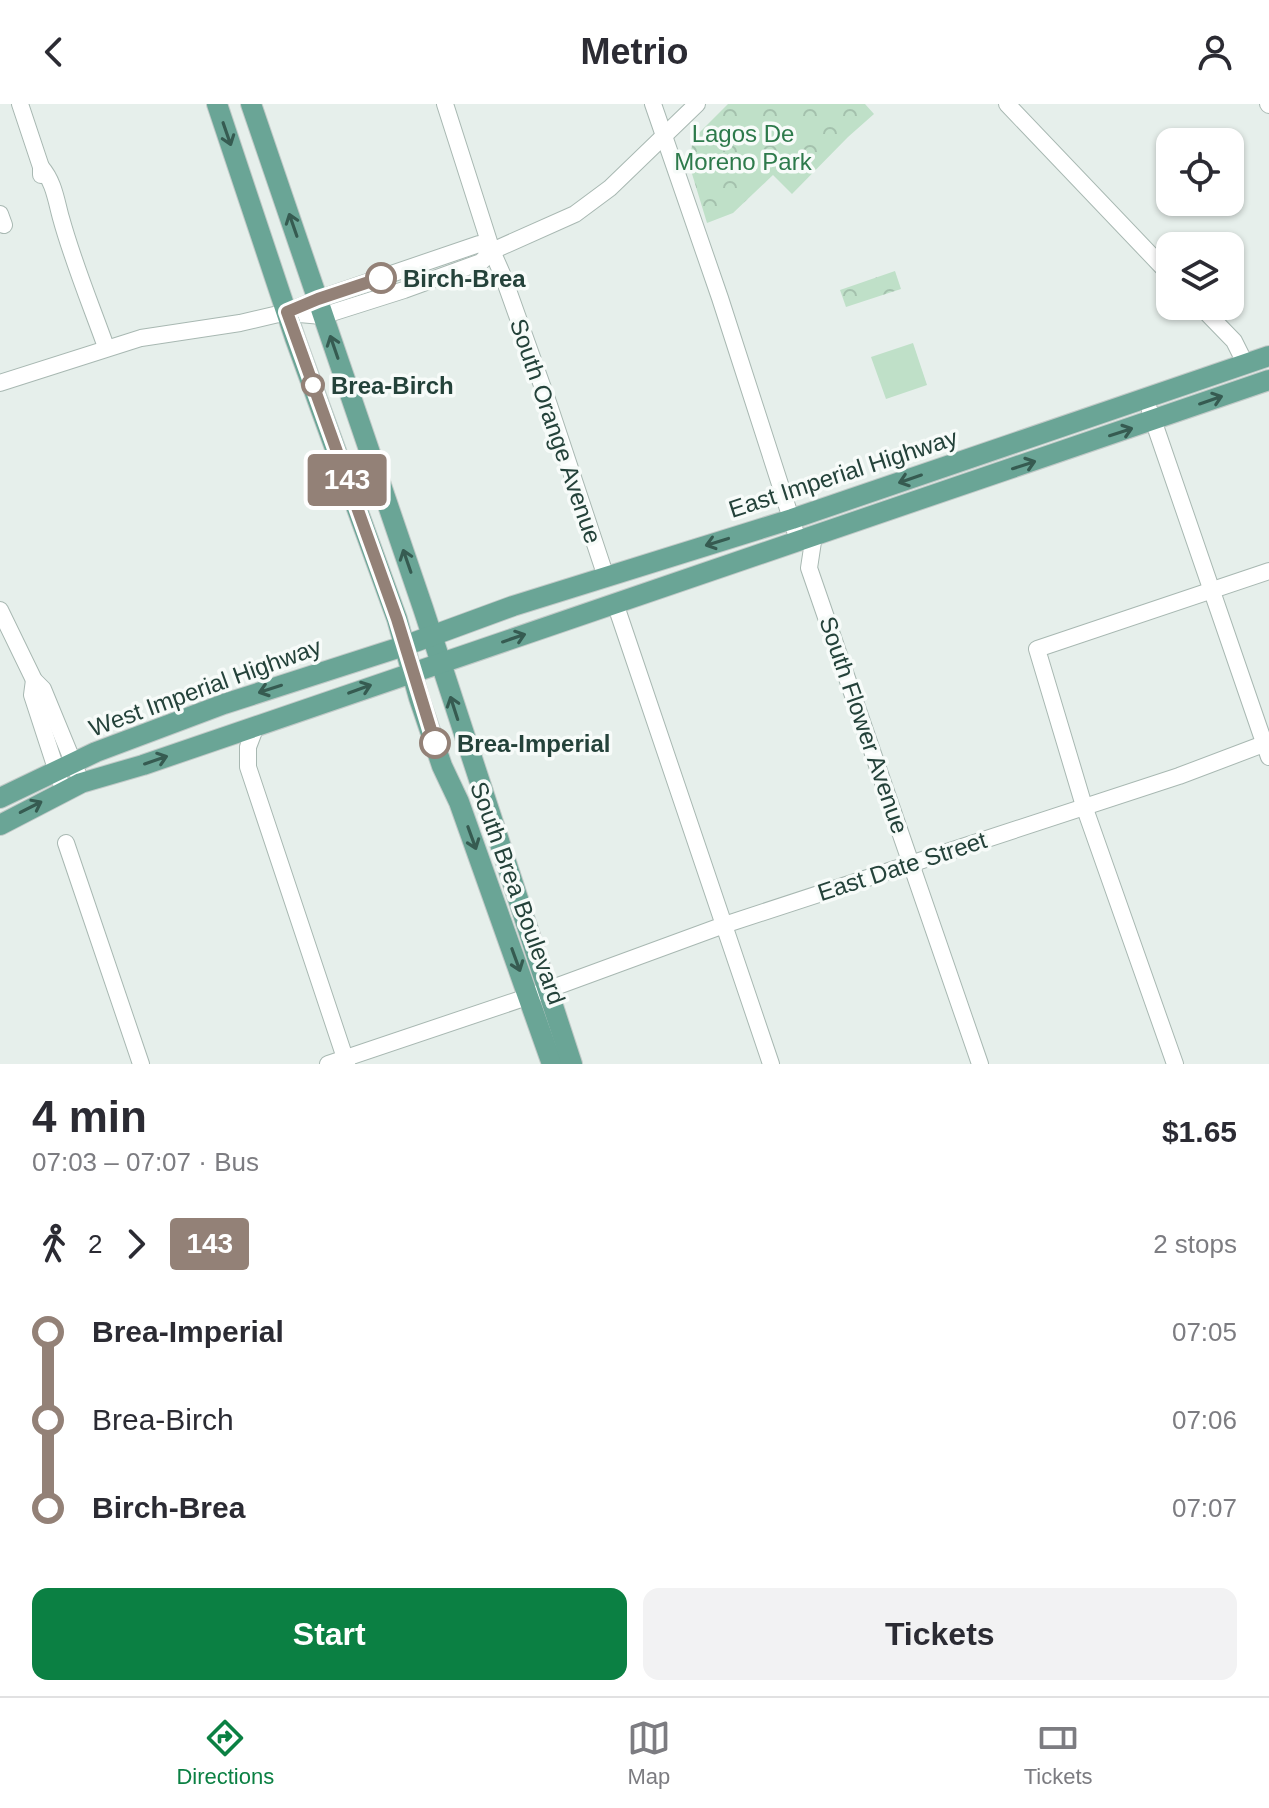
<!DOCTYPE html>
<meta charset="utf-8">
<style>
:root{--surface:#fff;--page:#f2f2f3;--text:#2b2b33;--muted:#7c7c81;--line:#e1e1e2;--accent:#0b8043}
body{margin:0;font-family:Helvetica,sans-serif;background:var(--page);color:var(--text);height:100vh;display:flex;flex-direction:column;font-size:30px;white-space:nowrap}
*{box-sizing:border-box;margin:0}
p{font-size:26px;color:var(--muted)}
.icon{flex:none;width:44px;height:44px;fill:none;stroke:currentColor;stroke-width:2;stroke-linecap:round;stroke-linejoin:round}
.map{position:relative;height:960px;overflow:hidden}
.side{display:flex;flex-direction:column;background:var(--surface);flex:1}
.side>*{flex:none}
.badge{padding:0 16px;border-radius:6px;font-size:28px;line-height:52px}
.fabs{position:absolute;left:1156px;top:24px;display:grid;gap:16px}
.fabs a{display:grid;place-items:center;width:88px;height:88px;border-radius:16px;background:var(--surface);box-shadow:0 2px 6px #0004;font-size:40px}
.map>.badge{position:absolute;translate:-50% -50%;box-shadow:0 0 0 4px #fff}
.legs{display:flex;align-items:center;gap:12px;height:88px;padding:0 32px;font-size:26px}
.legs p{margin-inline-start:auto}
.head{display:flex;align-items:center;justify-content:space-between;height:136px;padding:0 32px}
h1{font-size:44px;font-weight:600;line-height:60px}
.button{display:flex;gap:16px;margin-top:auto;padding:16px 32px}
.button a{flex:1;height:92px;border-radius:16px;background:var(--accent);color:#fff;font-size:32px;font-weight:600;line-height:92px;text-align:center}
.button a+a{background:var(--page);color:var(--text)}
ul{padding:0 32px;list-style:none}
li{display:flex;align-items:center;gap:28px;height:88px;font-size:30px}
li i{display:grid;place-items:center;width:12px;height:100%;margin:0 10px;background:currentColor}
li i::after{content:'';width:20px;height:20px;margin:-10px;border:6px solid;border-radius:50%;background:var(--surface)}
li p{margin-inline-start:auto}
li:first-child i{background:linear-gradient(#0000 50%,currentColor 0)}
li:last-child i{background:linear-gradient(currentColor 50%,#0000 0)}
header{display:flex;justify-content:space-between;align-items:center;height:104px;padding:0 32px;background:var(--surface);font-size:36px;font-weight:600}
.tab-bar{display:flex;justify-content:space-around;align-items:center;height:112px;border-top:2px solid var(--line);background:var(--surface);font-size:22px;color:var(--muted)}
.tab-bar a{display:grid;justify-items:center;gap:4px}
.tab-bar .on{color:var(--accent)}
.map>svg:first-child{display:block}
</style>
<header><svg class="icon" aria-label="back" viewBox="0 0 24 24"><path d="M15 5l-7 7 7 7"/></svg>Metrio<svg class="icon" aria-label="person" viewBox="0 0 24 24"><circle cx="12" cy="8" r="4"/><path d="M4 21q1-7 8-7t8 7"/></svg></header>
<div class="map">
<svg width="1269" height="960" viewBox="0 0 1269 960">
<defs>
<pattern id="park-crowns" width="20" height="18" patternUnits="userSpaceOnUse" patternTransform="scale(2)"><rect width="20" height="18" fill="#bfe0c8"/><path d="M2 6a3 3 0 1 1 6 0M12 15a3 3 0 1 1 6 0" fill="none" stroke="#a4c1ad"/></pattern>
</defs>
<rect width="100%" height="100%" fill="#e6efeb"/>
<!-- park -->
<g fill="url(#park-crowns)">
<polygon points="728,0 865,0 874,10 848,33 792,90 773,71 733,109 707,119 689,60 693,35"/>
<polygon points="895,167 901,185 846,203 840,186"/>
</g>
<!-- garden -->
<polygon fill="#bfe0c8" points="913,239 927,281 886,295 871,253"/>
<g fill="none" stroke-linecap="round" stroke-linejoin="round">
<!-- minor casing -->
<g stroke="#a8b8b2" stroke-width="18">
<g id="minor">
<polyline points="20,0 41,63 41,71"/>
<polyline points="445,0 492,147 503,172 549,301 606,473"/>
<polyline points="653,0 720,194 798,436"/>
<polyline points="1007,0 1170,171"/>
<polyline points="1268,0 1269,1"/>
<path d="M41 63C54 78 56 96 61 114 73 158 91 201 106 243"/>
<polyline points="0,110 4,121"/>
<polyline points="1200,202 1234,237 1246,261"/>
<polyline points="288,209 322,212 404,186 481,158 492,147 575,110 610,84 697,0"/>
<polyline points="0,279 141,234 240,219 287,208 318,195 479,140 492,147"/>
<polyline points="1150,307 1269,653"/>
<polyline points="814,431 809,464 980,960"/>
<polyline points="615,499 771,960"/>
<polyline points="0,506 34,576 43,585 78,670"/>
<polyline points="34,576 32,591 60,677"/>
<polyline points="256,622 248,643 248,663 347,960"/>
<polyline points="66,739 141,960"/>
<polyline points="328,960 536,890 724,821 1179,672 1269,638"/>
<polyline points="1175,960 1084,702 1037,545 1269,467"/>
</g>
</g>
<!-- major casing -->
<g stroke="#c2cac8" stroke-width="22">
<g id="major">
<polyline points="217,0 295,234 397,515 419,594 442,662 459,698 552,960"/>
<polyline points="251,0 423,504 572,960"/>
<polyline points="0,694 96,648 224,600 404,542 513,502 792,415 1269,252"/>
<polyline points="0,721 81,679 143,661 1269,276"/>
</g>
</g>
<!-- minor -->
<use href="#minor" stroke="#fff" stroke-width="16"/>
<!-- major -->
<use href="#major" stroke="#6aa596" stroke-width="20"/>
</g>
<!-- one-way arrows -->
<defs><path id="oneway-shaft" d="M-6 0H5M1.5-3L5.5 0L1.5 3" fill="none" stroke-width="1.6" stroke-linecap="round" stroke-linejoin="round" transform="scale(2)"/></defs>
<g stroke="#365b51">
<use href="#oneway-shaft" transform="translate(227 30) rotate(71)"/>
<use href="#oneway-shaft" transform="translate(293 121) rotate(-109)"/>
<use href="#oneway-shaft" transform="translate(334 243) rotate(-109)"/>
<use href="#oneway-shaft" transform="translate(1211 296) rotate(-19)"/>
<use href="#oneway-shaft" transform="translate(1121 328) rotate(-18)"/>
<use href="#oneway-shaft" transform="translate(1024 361) rotate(-18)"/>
<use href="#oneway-shaft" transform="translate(910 375) rotate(161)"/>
<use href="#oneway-shaft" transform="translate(717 438) rotate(163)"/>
<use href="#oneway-shaft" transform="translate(407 457) rotate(-109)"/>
<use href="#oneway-shaft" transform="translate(514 534) rotate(-19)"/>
<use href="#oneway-shaft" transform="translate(270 585) rotate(162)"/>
<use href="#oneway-shaft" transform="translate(360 585) rotate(-20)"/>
<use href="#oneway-shaft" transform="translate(454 604) rotate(-108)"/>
<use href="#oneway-shaft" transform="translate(156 656) rotate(-19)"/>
<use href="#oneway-shaft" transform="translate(31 703) rotate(-27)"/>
<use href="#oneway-shaft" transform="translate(472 734) rotate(70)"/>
<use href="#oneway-shaft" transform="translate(516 856) rotate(70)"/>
</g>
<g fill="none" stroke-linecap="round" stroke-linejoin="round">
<!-- line-1 casing -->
<g stroke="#fff" stroke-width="18">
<polyline id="line-1" points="381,174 318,195 287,208 397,515 435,639"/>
</g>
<!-- line-1 -->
<use href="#line-1" stroke="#938177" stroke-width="12"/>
</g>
<!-- markers -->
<g fill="#fff" stroke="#938177" stroke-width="4">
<circle cx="381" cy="174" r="14"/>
<circle cx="313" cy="281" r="10"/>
<circle cx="435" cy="639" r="14"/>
</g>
<g text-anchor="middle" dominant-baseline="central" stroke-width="7" stroke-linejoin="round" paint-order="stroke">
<!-- park labels -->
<g font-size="24" fill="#2d7a4b" stroke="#f7fbf9">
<text x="743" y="29">Lagos De<tspan x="743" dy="28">Moreno Park</tspan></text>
</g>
<!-- stop labels -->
<g font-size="24" font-weight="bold" fill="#24423a" stroke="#f7fbf9" text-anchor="start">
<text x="403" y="174">Birch-Brea</text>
<text x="331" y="281">Brea-Birch</text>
<text x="457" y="639">Brea-Imperial</text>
</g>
<!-- street labels -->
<g font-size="24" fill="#24423a" stroke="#f7fbf9">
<text transform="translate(556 327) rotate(71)">South Orange Avenue</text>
<text transform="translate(843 369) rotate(-18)">East Imperial Highway</text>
<text transform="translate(205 583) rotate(-20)">West Imperial Highway</text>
<text transform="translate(864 621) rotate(71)">South Flower Avenue</text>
<text transform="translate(902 762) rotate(-18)">East Date Street</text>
<text transform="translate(518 789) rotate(70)">South Brea Boulevard</text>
</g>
</g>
</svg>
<div class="fabs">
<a><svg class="icon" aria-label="locate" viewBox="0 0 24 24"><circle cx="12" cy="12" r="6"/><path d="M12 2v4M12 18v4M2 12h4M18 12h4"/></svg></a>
<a><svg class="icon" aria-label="layers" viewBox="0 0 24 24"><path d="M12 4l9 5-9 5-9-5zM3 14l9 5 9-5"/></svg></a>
</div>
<b class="badge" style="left:347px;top:376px;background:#938177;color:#fff">143</b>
</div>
<section class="side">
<div class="head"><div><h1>4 min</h1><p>07:03 – 07:07 · Bus</p></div><b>$1.65</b></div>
<div class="legs"><svg class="icon" aria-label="walk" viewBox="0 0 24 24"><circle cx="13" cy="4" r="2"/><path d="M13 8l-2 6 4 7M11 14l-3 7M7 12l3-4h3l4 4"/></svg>2<svg class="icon" aria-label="forward" viewBox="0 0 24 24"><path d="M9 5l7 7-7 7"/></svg><b class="badge" style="background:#938177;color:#fff">143</b><p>2 stops</p></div>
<ul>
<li><i style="color:#938177"></i><b>Brea-Imperial</b><p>07:05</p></li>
<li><i style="color:#938177"></i><span>Brea-Birch</span><p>07:06</p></li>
<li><i style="color:#938177"></i><b>Birch-Brea</b><p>07:07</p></li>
</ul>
<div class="button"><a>Start</a><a>Tickets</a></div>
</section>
<nav class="tab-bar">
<a class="on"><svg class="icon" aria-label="directions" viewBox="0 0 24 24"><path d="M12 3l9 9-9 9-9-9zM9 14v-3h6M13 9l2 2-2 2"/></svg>Directions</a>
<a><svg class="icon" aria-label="map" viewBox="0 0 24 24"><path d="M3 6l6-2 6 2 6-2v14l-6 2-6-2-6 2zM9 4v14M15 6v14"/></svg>Map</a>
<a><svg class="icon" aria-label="tickets" viewBox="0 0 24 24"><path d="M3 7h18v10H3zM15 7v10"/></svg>Tickets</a>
</nav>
